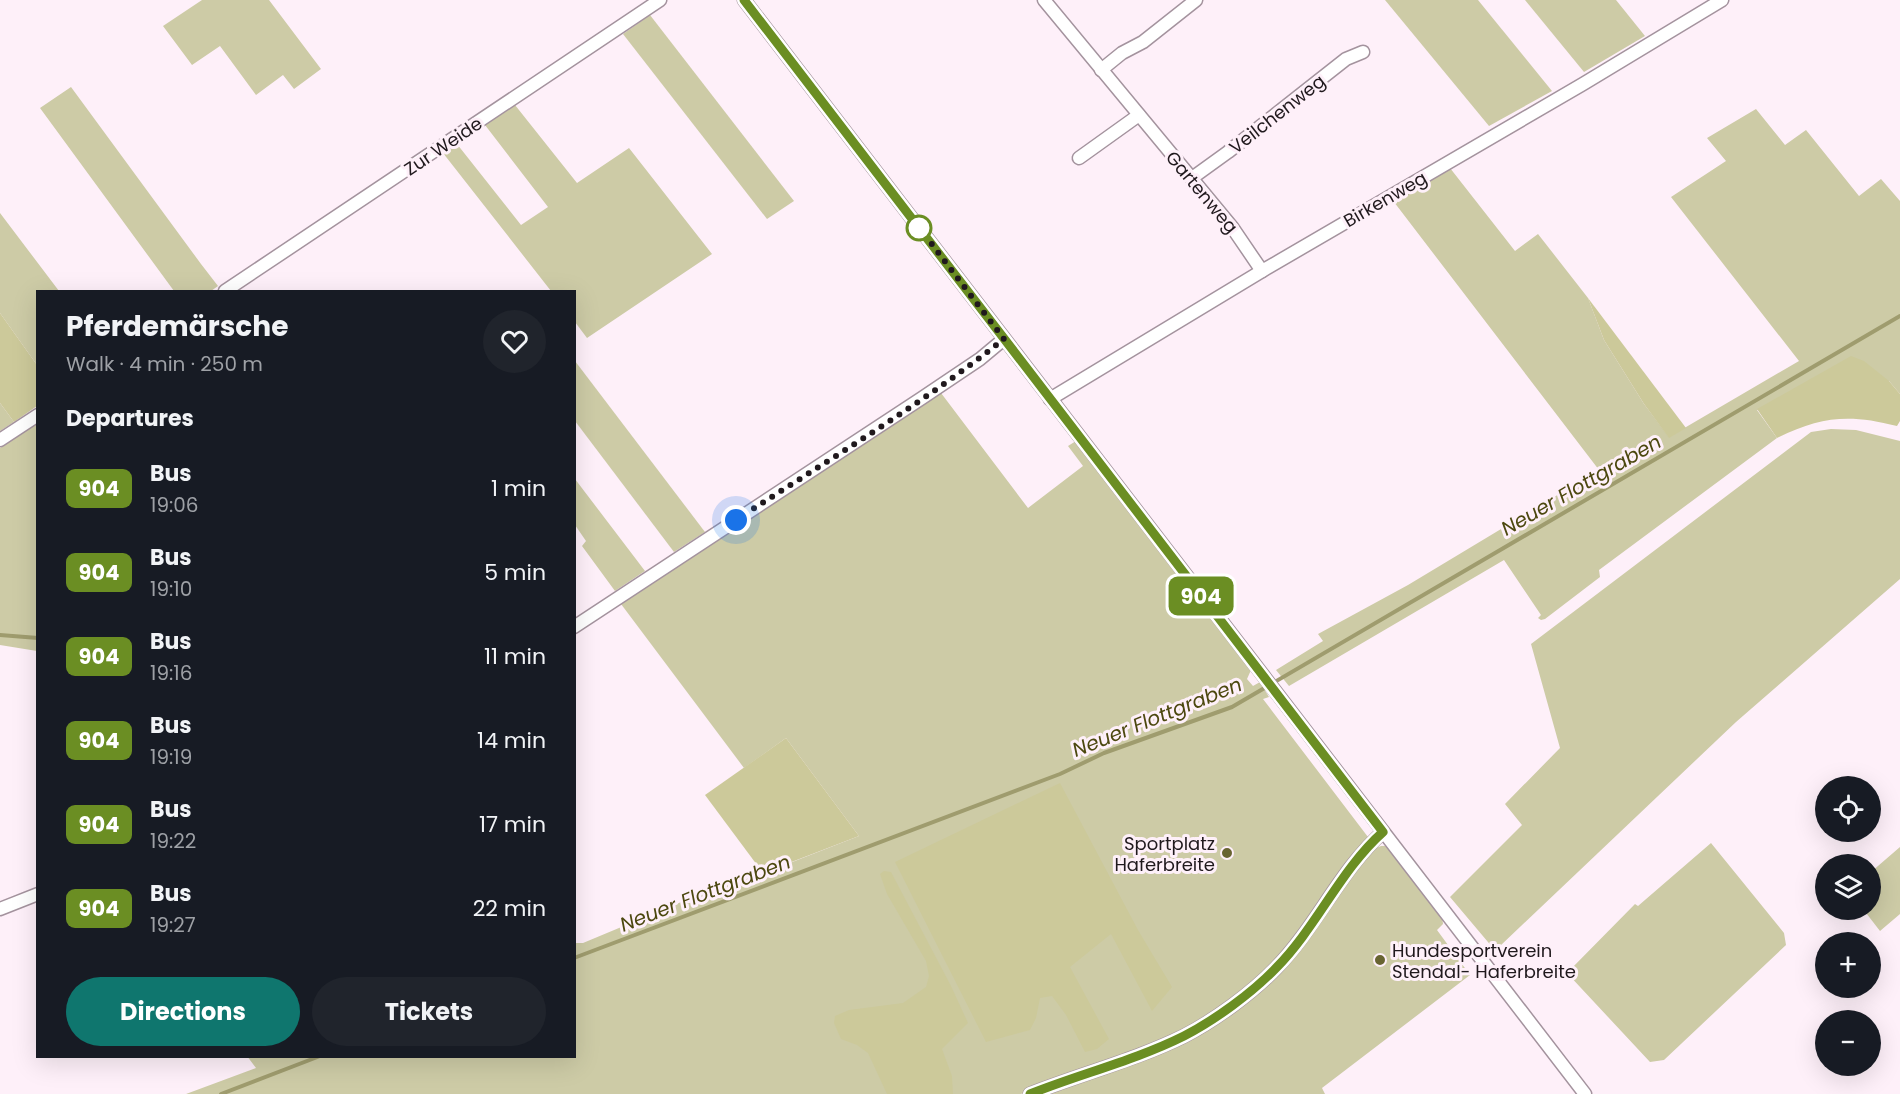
<!DOCTYPE html>
<meta charset="utf-8">
<style>
:root{--surface:#171b24;--page:#20242c;--text:#f1f3f6;--muted:#9ea1a6;--accent:#0f766e}
body{margin:0;font-family:Poppins,sans-serif;background:var(--page);color:var(--text);height:100vh;display:flex;flex-direction:column;font-size:22px;white-space:nowrap}
*{box-sizing:border-box;margin:0}
p{font-size:20px;color:var(--muted)}
.icon{flex:none;width:33px;height:33px;fill:none;stroke:currentColor;stroke-width:2;stroke-linecap:round;stroke-linejoin:round}
.map{position:relative;flex:1;overflow:hidden}
.drawer{position:absolute;left:36px;top:290px;width:540px;height:768px;display:flex;flex-direction:column;background:var(--surface);border-radius:0px;box-shadow:0 6px 24px #0002}
.drawer>*{flex:none}
.badge{padding:0 12px;border-radius:9px;font-size:21px;line-height:39px}
.buttons{position:absolute;left:1815px;top:776px;display:grid;gap:12px}
.buttons a{display:grid;place-items:center;width:66px;height:66px;border-radius:50%;background:var(--surface);box-shadow:0 6px 24px #0002;font-size:30px}
.you{position:absolute;width:30px;height:30px;margin:-15px;border:4px solid #fff;border-radius:50%;background:#1a73e8;box-shadow:0 0 0 9px #1a73e833}
.map>.badge{position:absolute;translate:-50% -50%;box-shadow:0 0 0 3px #fff}
h2{padding:0 30px;font-size:22px;line-height:54px}
.round{display:grid;place-items:center;flex:none;width:63px;height:63px;border-radius:32px;background:var(--page)}
.summary{display:flex;align-items:center;justify-content:space-between;height:102px;padding:0 30px}
h1{font-size:28px;font-weight:700;line-height:45px}
.cta{display:flex;gap:12px;margin-top:auto;padding:12px 30px}
.cta a{flex:1;height:69px;border-radius:36px;background:var(--accent);color:#fff;font-size:24px;font-weight:700;line-height:69px;text-align:center}
.cta a+a{background:var(--page);color:var(--text)}
ul{padding:0;list-style:none}
li{display:flex;align-items:center;gap:18px;height:84px;padding:0 30px}
li div{flex:1}
li b{display:block;font-size:22px}
li em{font-style:normal}
li .badge{min-width:66px;font-weight:700;text-align:center}
.map>svg:first-child{display:block}
</style>
<div class="map">
<svg width="1900" height="1094" viewBox="0 0 1900 1094">
<rect width="100%" height="100%" fill="#fef0f9"/>
<!-- green -->
<g fill="#cdcba6">
<polygon points="202,0 269,0 321,69 294,89 283,75 256,95 220,46 192,65 163,26"/>
<polygon points="1385,0 1478,0 1552,91 1489,126"/>
<polygon points="1525,0 1616,0 1645,36 1584,72"/>
<polygon points="650,15 794,201 767,219 623,34"/>
<polygon points="71,87 201,264 218,286 211,291 174,291 40,108"/>
<polygon points="515,105 577,183 629,148 712,254 587,338 575,322 574,291 551,291 443,153 457,144 521,225 548,207 485,125"/>
<polygon points="1756,109 1785,145 1806,130 1859,196 1881,179 1900,201 1900,394 1889,381 1757,410 1777,438 1599,570 1600,577 1545,619 1541,620 1538,618 1541,615 1504,560 1289,686 1276,670 1323,641 1318,634 1408,585 1599,470 1394,202 1450,168 1515,251 1538,234 1588,298 1604,340 1644,404 1669,437 1799,361 1671,197 1726,161 1707,138"/>
<polygon points="0,213 59,291 38,291 37,365 0,313"/>
<polygon points="575,361 705,532 674,552 575,421"/>
<polygon points="941,393 1028,508 1083,466 1068,446 1076,441 1080,444 1251,670 1247,679 1253,686 1260,682 1269,697 1263,699 1368,837 1296,936 1266,972 1239,995 1190,1029 1021,1094 186,1094 256,1068 247,1056 574,1056 575,943 583,943 698,895 764,873 859,836 786,738 744,768 621,604"/>
<polygon points="0,403 14,422 0,431"/>
<polygon points="37,423 37,651 0,645 0,448"/>
<polygon points="1831,429 1856,430 1900,441 1900,579 1736,722 1500,946 1493,948 1450,897 1522,825 1505,804 1560,748 1531,644 1811,432"/>
<polygon points="575,479 645,571 615,591 582,546 586,541 575,525"/>
<polygon points="1711,843 1784,933 1786,945 1664,1060 1650,1062 1567,973 1635,904 1638,906"/>
<polygon points="1381,846 1385,846 1392,850 1442,915 1443,924 1437,930 1470,975 1322,1088 1325,1094 1040,1094 1105,1072 1243,1001 1358,865 1374,849"/>
<polygon points="1900,847 1900,914 1880,931 1863,909 1870,909 1871,872"/>
</g>
<!-- forest -->
<g fill="#ccc99a">
<polygon points="1588,298 1686,428 1669,438 1644,404 1604,340"/>
<polygon points="0,313 37,365 37,406 14,422 0,403"/>
<path d="M1851 356 1864 361 1889 381 1900 394V421L1897 426C1850 414 1821 416 1777 438L1757 409Z"/>
<polygon points="786,738 859,836 763,873 705,795"/>
<polygon points="1060,783 1138,930 1172,987 1152,1011 1111,934 1070,967 1109,1039 1097,1049 1085,1052 1066,1015 1052,996 1040,998 1036,1018 1030,1030 986,1042 895,862"/>
<polygon points="884,871 891,872 951,986 968,1023 942,1049 952,1076 953,1094 887,1094 868,1053 857,1045 841,1039 834,1023 835,1016 849,1010 903,1003 926,987 929,976 926,961 887,894 880,874"/>
</g>
<g fill="none" stroke-linecap="round" stroke-linejoin="round">
<!-- stream -->
<g stroke="#9f9c6e" stroke-width="4">
<polyline points="0,635 38,638"/>
<polyline points="574,958 1060,774 1104,753 1232,707 1900,316"/>
<polyline points="221,1094 320,1056"/>
</g>
<!-- minor casing -->
<g stroke="#a4939e" stroke-width="15">
<g id="minor">
<polyline points="744,0 1585,1094"/>
<polyline points="1044,0 1232,227 1262,271"/>
<polyline points="1101,70 1122,53 1143,42 1196,0"/>
<polyline points="1079,158 1139,115"/>
<polyline points="1192,178 1228,152 1346,59 1363,52"/>
<polyline points="225,291 660,0"/>
<polyline points="1050,399 1262,271 1583,84 1722,0"/>
<polyline points="0,440 38,415"/>
<polyline points="574,627 922,398 980,359 1004,339"/>
<polyline points="0,909 38,894"/>
<path d="M1030 1094C1081 1074 1135 1060 1184 1036 1215 1020 1252 993 1276 968 1316 927 1340 870 1383 832"/>
</g>
</g>
<!-- minor -->
<use href="#minor" stroke="#fff" stroke-width="12"/>
</g>
<g fill="none" stroke-linecap="round" stroke-linejoin="round">
<!-- line casing -->
<g stroke="#fff" stroke-width="14">
<path id="line" d="M744 0 1383 832C1341 869 1316 928 1276 968 1252 993 1215 1020 1184 1036 1136 1060 1080 1074 1030 1094"/>
</g>
<!-- line -->
<use href="#line" stroke="#6b8e23" stroke-width="9"/>
<!-- walk -->
<path stroke="#20191d" stroke-width="6" stroke-dasharray="0 10.8" d="M736 520C825 462 921 405 1004 339L918 226 919 228"/>
</g>
<!-- markers -->
<circle fill="#fff" stroke="#6b8e23" stroke-width="3" cx="919" cy="228" r="12"/>
<g fill="#686431" stroke="#fef0f9" stroke-width="2">
<circle cx="1227" cy="853" r="6"/>
<circle cx="1380" cy="960" r="6"/>
</g>
<g text-anchor="middle" dominant-baseline="central" stroke-width="6" stroke-linejoin="round" paint-order="stroke">
<!-- street labels -->
<g font-size="18" fill="#20191d" stroke="#fef0f9">
<text transform="translate(1277 114) rotate(-38)">Veilchenweg</text>
<text transform="translate(443 146) rotate(-34)">Zur Weide</text>
<text transform="translate(1202 192) rotate(50)">Gartenweg</text>
<text transform="translate(1385 199) rotate(-30)">Birkenweg</text>
</g>
<!-- poi labels -->
<g font-size="18" fill="#20191d" stroke="#fef0f9" text-anchor="end">
<text x="1215" y="843">Sportplatz<tspan x="1215" dy="21">Haferbreite</tspan></text>
<text x="1392" y="950" text-anchor="start">Hundesportverein<tspan x="1392" dy="21">Stendal- Haferbreite</tspan></text>
</g>
<!-- water labels -->
<g font-size="20" font-style="italic" fill="#4c480f" stroke="#fef0f9">
<text transform="translate(1581 485) rotate(-30)">Neuer Flottgraben</text>
<text transform="translate(1157 717) rotate(-22)">Neuer Flottgraben</text>
<text transform="translate(705 893) rotate(-21)">Neuer Flottgraben</text>
</g>
</g>
</svg>
<div class="buttons">
<a><svg class="icon" aria-label="locate" viewBox="0 0 24 24"><circle cx="12" cy="12" r="6"/><path d="M12 2v4M12 18v4M2 12h4M18 12h4"/></svg></a>
<a><svg class="icon" aria-label="layers" viewBox="0 0 24 24"><path d="M12 4l9 5-9 5-9-5zM3 14l9 5 9-5"/></svg></a>
<a>+</a>
<a>−</a>
</div>
<div class="you" style="left:736px;top:520px"></div>
<b class="badge" style="left:1201px;top:596px;background:#6b8e23;color:#fff">904</b>
<section class="drawer">
<div class="summary"><div><h1>Pferdemärsche</h1><p>Walk · 4 min · 250 m</p></div><a class="round"><svg class="icon" aria-label="heart" viewBox="0 0 24 24"><path d="M12 20l-8-8c-3-5 5-10 8-4 3-6 11-1 8 4z"/></svg></a></div>
<h2>Departures</h2>
<ul>
<li><span class="badge" style="background:#6b8e23;color:#fff">904</span><div><b>Bus</b><p>19:06</p></div><em>1 min</em></li>
<li><span class="badge" style="background:#6b8e23;color:#fff">904</span><div><b>Bus</b><p>19:10</p></div><em>5 min</em></li>
<li><span class="badge" style="background:#6b8e23;color:#fff">904</span><div><b>Bus</b><p>19:16</p></div><em>11 min</em></li>
<li><span class="badge" style="background:#6b8e23;color:#fff">904</span><div><b>Bus</b><p>19:19</p></div><em>14 min</em></li>
<li><span class="badge" style="background:#6b8e23;color:#fff">904</span><div><b>Bus</b><p>19:22</p></div><em>17 min</em></li>
<li><span class="badge" style="background:#6b8e23;color:#fff">904</span><div><b>Bus</b><p>19:27</p></div><em>22 min</em></li>
</ul>
<div class="cta"><a>Directions</a><a>Tickets</a></div>
</section>
</div>
